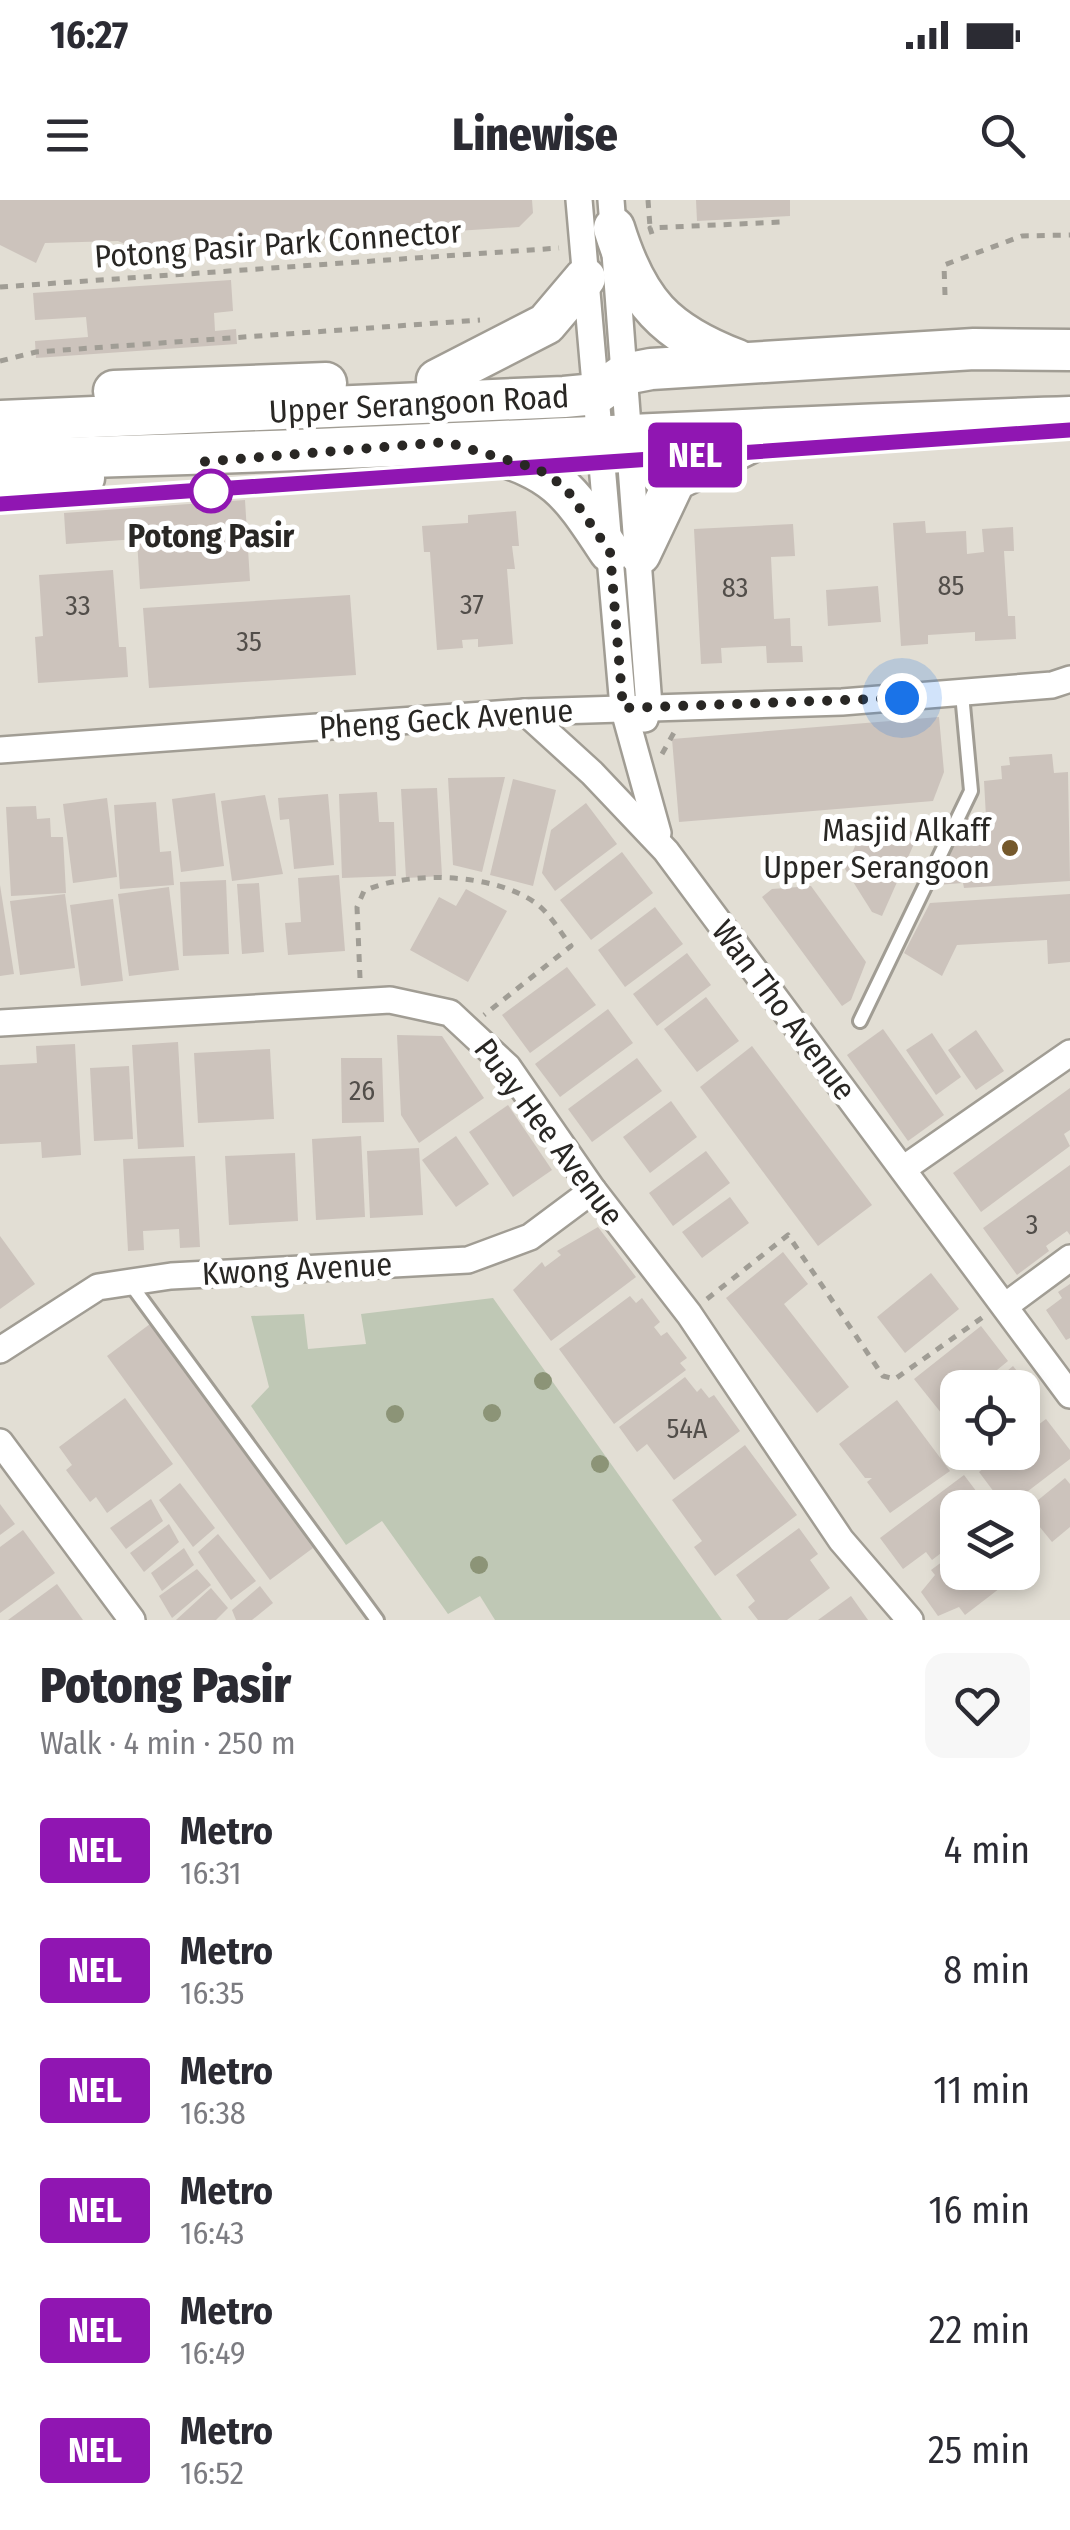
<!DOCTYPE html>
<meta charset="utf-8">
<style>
:root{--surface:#fff;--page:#f7f7f7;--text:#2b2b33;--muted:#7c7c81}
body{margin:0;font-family:"Fira Sans Condensed",sans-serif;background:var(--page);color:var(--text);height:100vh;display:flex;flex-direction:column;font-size:38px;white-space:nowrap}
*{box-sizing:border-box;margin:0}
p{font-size:32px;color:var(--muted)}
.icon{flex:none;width:55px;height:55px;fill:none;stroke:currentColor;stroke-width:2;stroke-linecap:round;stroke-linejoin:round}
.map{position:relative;height:1420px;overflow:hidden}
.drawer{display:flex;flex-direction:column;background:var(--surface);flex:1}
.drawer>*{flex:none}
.badge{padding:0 20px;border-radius:8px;font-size:35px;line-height:65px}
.fabs{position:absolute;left:940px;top:1170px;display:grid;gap:20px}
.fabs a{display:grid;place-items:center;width:100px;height:100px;border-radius:20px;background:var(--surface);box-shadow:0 5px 15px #0003;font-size:50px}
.you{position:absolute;width:50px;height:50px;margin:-25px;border:8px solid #fff;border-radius:50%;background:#1a73e8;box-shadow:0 0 0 15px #1a73e833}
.map>.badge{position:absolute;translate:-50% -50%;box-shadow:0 0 0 5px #fff}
.round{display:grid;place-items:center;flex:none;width:105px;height:105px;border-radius:20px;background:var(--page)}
.summary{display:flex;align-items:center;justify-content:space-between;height:170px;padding:0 40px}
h1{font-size:48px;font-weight:800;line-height:75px}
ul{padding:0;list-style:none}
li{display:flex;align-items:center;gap:30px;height:120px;padding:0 40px}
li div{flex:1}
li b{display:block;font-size:38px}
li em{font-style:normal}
li .badge{min-width:110px;font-weight:700;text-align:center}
.status{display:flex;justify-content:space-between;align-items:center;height:70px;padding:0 50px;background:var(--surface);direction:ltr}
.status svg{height:28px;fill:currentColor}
header{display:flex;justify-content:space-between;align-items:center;height:130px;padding:0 40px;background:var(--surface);font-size:45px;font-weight:800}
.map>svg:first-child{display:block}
</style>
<div class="status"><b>16:27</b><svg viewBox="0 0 49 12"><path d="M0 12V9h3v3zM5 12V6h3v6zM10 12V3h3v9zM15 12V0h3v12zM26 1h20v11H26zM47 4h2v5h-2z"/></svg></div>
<header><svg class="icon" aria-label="menu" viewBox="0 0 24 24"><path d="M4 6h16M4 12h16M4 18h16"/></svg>Linewise<svg class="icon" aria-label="search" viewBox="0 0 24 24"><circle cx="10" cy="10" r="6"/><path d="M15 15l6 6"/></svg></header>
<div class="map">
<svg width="1070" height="1420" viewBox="0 0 1070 1420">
<rect width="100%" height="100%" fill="#e2ded4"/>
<!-- green -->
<polygon fill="#bfc8b5" points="493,1098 722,1420 495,1420 480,1396 448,1414 382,1321 346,1345 251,1206 269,1187 251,1116 304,1114 308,1149 366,1144 361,1114"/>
<!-- building -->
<g fill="#ccc3bc">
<polygon points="0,0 532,0 533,13 519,27 183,49 175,45 167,62 118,41 45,43 36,63 0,45"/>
<polygon points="696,0 790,0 790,16 697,21"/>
<polygon points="231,80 233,111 214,113 215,131 236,129 237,144 36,158 35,141 88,137 86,117 35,120 33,93"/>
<polygon points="245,300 250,381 140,389 137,339 66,344 64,313"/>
<polygon points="516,311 519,346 512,346 515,369 507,369 513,444 478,447 478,439 462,440 463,448 437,450 430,352 424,352 422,326 468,323 468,315"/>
<polygon points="925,321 926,333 966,331 967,354 984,352 982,329 1013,327 1014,351 1004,351 1008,416 1015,416 1016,439 975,441 975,432 928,435 928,444 901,446 893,323"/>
<polygon points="793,324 795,356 771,357 774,419 790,418 791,446 802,446 803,462 767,463 766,446 721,448 722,463 701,464 694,329"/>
<polygon points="113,370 119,447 126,447 128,477 38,483 35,437 43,436 39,375"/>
<polygon points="878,386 881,422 828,426 826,390"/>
<polygon points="350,395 356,475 149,488 143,408"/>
<polygon points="939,517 944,572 933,601 679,622 672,539"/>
<polygon points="1052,554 1054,573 1068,572 1070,681 964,688 963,683 937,685 937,678 965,618 986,617 984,581 1002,579 1001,566 1010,565 1009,557"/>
<polygon points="505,577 482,672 453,665 448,578"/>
<polygon points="513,579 556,590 533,686 490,675"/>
<polygon points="437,588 442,676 406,678 401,589"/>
<polygon points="377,592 379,622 394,622 396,676 342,678 339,594"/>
<polygon points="215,593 224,666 181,672 172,599"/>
<polygon points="328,594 334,665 294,669 289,619 280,620 278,598"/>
<polygon points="265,595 283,674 232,681 221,601"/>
<polygon points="107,598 117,677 73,683 63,604"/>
<polygon points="156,602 160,652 171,651 174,685 120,689 114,605"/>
<polygon points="586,603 617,644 555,691 542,673 551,630"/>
<polygon points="36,606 37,619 50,618 51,637 63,637 66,693 11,696 6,607"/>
<polygon points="909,629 917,637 882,716 872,712 845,669 860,635"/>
<polygon points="622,652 653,693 591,740 560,700"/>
<polygon points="339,675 345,751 288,755 285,723 301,722 298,678"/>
<polygon points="226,680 229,754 183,756 180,682"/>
<polygon points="259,683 264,752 242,754 237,684"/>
<polygon points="0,685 14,774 0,776"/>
<polygon points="811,686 866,762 851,800 842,806 762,697 772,689"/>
<polygon points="169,687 179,770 129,776 118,694"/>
<polygon points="466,689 507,711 468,782 410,750 439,697 456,706"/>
<polygon points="65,694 75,768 20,775 10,701"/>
<polygon points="1070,694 1070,762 1048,764 1047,740 957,745 942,776 904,753 930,703"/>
<polygon points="113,699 123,781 81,786 70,705"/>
<polygon points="655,707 683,744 625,787 598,750"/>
<polygon points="687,753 711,785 657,826 633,794"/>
<polygon points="567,767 596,805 530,853 502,815"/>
<polygon points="706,797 739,841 697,872 664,829"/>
<polygon points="608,809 633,843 560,897 535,864"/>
<polygon points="883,829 944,915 908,941 847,855"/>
<polygon points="976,830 1004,871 976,890 948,850"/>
<polygon points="932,833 961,877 936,895 906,850"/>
<polygon points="397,835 442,836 484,898 419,943 401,915"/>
<polygon points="178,842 184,947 138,949 132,845"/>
<polygon points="75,844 81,955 42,958 41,942 0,944 0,865 37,863 36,846"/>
<polygon points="752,846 872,1005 818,1046 700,887"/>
<polygon points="270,849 274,919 198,923 194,853"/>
<polygon points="341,858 382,858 384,922 342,923"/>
<polygon points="637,858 662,891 592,942 568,909"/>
<polygon points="129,866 133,939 94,941 90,868"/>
<polygon points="1070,888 1070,930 1064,934 1070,946 981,1012 953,973"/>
<polygon points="671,901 697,937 650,973 623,937"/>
<polygon points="508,905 552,970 513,997 469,932"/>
<polygon points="361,936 365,1017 316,1020 312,939"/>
<polygon points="456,936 489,984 456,1007 422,960"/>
<polygon points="419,948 423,1015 370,1018 367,951"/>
<polygon points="706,951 730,983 673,1026 649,993"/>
<polygon points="295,953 298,1021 229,1025 225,956"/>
<polygon points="195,956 200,1047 180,1048 179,1029 143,1031 144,1050 128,1051 123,959"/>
<polygon points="1070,965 1070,1035 1067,1031 1046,1046 1049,1051 1017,1075 983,1028"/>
<polygon points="730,997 749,1023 702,1058 682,1032"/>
<polygon points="598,1027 636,1077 551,1141 513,1090 542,1062 545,1067 561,1055 557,1051"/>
<polygon points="0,1036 35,1084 0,1109"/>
<polygon points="783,1052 808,1084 784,1104 849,1187 817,1213 726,1098"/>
<polygon points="931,1073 959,1109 905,1153 877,1117"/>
<polygon points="1070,1084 1070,1138 1066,1140 1046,1110 1062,1098 1058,1092"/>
<polygon points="630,1096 636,1103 642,1098 660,1122 654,1127 661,1136 667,1132 687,1158 680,1163 686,1170 614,1224 559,1149"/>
<polygon points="150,1124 313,1348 270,1380 107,1156"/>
<polygon points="981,1126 1008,1161 975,1188 958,1188 958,1201 942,1214 914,1179"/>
<polygon points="1013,1166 1038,1197 1022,1210 1022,1188 987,1188"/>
<polygon points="685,1177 697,1192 701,1188 709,1198 714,1195 740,1231 674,1280 647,1244 637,1252 619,1227"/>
<polygon points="125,1198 173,1264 107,1313 96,1297 90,1302 66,1270 72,1265 59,1247"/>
<polygon points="897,1200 950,1271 890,1313 867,1282 872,1278 865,1278 839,1244"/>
<polygon points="1046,1219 1070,1250 1070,1259 1006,1308 979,1272 1003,1252 1022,1252 1022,1237"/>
<polygon points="745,1245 797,1315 715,1376 694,1347 702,1341 672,1300"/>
<polygon points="964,1275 989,1308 958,1308 958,1340 932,1360 926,1352 903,1369 880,1338"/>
<polygon points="1065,1278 1070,1284 1070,1327 1052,1342 1026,1310"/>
<polygon points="180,1283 215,1328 193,1347 159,1300"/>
<polygon points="151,1299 163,1321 126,1349 110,1328"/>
<polygon points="0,1304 15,1324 0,1335"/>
<polygon points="169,1324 179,1342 144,1372 130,1353"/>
<polygon points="799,1328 818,1354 810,1360 830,1388 787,1420 758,1420 748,1407 755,1401 736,1375"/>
<polygon points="23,1330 55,1373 0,1413 0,1347"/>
<polygon points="218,1334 256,1381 231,1400 198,1352"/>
<polygon points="1022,1343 1036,1361 1022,1372"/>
<polygon points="184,1348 194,1365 162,1391 151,1373"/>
<polygon points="958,1350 958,1372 1021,1372 965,1415 959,1407 938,1416 921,1392 935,1375 931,1370"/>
<polygon points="197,1369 211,1385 172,1418 159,1396"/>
<polygon points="57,1384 83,1420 8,1420"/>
<polygon points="260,1386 273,1403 252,1420 236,1420 232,1410"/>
<polygon points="211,1388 228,1408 216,1420 176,1420"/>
<polygon points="851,1396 868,1420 818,1420"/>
</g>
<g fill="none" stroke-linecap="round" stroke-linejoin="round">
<!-- service casing -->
<g stroke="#a19d94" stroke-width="18">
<g id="service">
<polyline points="860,821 971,591 962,494"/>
<polyline points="129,1082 377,1420"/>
</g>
</g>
<!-- minor casing -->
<g stroke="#a19d94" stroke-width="30">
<g id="minor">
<polyline points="579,0 623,507 658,633"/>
<polyline points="611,0 649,506 645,519"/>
<polyline points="525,512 592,573 666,651 1070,1195"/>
<polyline points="0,550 525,512 842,502 1052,485 1070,479"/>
<polyline points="0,823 390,800 450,813 508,867 593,990 689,1114 841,1340 910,1420"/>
<polyline points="903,969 1070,853"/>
<polyline points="1005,1106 1070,1058"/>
<polyline points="0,1150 98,1087 171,1076 468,1060 530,1037 593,990"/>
<polyline points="0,1242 132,1420"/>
</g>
</g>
<!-- primary casing -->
<g stroke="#a19d94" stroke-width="45">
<g id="primary">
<path d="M614 28C637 102 664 132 737 160"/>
<polyline points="437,180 546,124 585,78"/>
<polyline points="114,191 326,183"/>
<polyline points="0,221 564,197 596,194 625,174 651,169 974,149 1070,150"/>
<path d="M484 251C558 270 570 292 610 352"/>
<path d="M0 259C357 252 713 228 1070 217"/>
<polyline points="0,291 84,278"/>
<polyline points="640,354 675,280 771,232"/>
</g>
</g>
<!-- path -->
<g stroke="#a09d95" stroke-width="5" stroke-dasharray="8 8" stroke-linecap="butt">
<polyline points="648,0 650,27"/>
<polyline points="652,34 650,28 781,22"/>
<polyline points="0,87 559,48"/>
<polyline points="945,95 944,65 1022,36 1070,35"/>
<polyline points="0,161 36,152 480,120"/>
<polyline points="662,554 676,529"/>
<path d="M360 778 357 707 364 691C410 670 495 673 537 704 550 714 561 733 571 746L484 815"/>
<polyline points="707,1099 788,1035 883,1176 895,1179 983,1117"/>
</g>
<!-- service -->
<use href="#service" stroke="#fff" stroke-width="12"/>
<!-- minor -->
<use href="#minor" stroke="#fff" stroke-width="25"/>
<!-- primary -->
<use href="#primary" stroke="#fff" stroke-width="40"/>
</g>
<!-- trees -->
<g fill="#8c9477">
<circle cx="543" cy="1181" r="9"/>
<circle cx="492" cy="1213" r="9"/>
<circle cx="395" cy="1214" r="9"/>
<circle cx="600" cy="1264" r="9"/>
<circle cx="479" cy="1365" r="9"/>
</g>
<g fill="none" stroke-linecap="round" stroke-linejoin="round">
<!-- line casing -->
<g stroke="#fff" stroke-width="22">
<polyline id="line" points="0,304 1070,230"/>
</g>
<!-- line -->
<use href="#line" stroke="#9016b2" stroke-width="15"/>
<!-- walk -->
<polyline stroke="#292724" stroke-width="10" stroke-dasharray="0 18" points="211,291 200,262 446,242 538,269 565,287 610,352 623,508 902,498"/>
</g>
<!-- markers -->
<circle fill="#fff" stroke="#9016b2" stroke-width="5" cx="211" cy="291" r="20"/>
<circle fill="#75592c" stroke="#fff" stroke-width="4" cx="1010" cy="648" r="10"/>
<g text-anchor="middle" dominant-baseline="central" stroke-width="10" stroke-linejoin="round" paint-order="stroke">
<!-- number labels -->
<g font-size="28" fill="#524e4a">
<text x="951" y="385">85</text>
<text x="735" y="387">83</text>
<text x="472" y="404">37</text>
<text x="78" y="405">33</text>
<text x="249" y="441">35</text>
<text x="362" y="890">26</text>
<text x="1032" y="1024">3</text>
<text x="687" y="1228">54A</text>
</g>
<!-- street labels -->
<g font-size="32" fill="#292724" stroke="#fff">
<text transform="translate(278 44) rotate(-4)">Potong Pasir Park Connector</text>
<text transform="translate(419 204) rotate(-3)">Upper Serangoon Road</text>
<text transform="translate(446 519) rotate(-4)">Pheng Geck Avenue</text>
<text transform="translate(784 810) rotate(53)">Wan Tho Avenue</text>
<text transform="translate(549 932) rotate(53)">Puay Hee Avenue</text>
<text transform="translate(297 1069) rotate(-3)">Kwong Avenue</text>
</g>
<!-- stop labels -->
<g font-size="32" font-weight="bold" fill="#292724" stroke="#fff">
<text x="211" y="336">Potong Pasir</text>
</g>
<!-- poi labels -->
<g font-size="32" fill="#292724" stroke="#fff" text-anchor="end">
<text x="990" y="630">Masjid Alkaff<tspan x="990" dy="37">Upper Serangoon</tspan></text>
</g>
</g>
</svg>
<div class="fabs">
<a><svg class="icon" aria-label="locate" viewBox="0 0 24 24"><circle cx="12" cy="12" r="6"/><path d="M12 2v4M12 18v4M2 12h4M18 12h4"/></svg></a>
<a><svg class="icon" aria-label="layers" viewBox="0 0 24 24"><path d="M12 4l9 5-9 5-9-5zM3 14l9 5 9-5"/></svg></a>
</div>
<div class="you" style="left:902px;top:498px"></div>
<b class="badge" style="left:695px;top:255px;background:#9016b2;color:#fff">NEL</b>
</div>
<section class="drawer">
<div class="summary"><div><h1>Potong Pasir</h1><p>Walk · 4 min · 250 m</p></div><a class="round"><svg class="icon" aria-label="heart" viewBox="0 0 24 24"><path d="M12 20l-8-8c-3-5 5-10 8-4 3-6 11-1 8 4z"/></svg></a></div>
<ul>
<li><span class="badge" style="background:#9016b2;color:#fff">NEL</span><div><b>Metro</b><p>16:31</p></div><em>4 min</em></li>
<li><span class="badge" style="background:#9016b2;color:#fff">NEL</span><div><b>Metro</b><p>16:35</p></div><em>8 min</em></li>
<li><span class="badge" style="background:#9016b2;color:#fff">NEL</span><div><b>Metro</b><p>16:38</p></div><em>11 min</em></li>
<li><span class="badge" style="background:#9016b2;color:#fff">NEL</span><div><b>Metro</b><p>16:43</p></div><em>16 min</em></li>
<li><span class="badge" style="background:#9016b2;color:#fff">NEL</span><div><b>Metro</b><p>16:49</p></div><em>22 min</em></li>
<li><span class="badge" style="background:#9016b2;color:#fff">NEL</span><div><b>Metro</b><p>16:52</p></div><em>25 min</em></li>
</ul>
</section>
